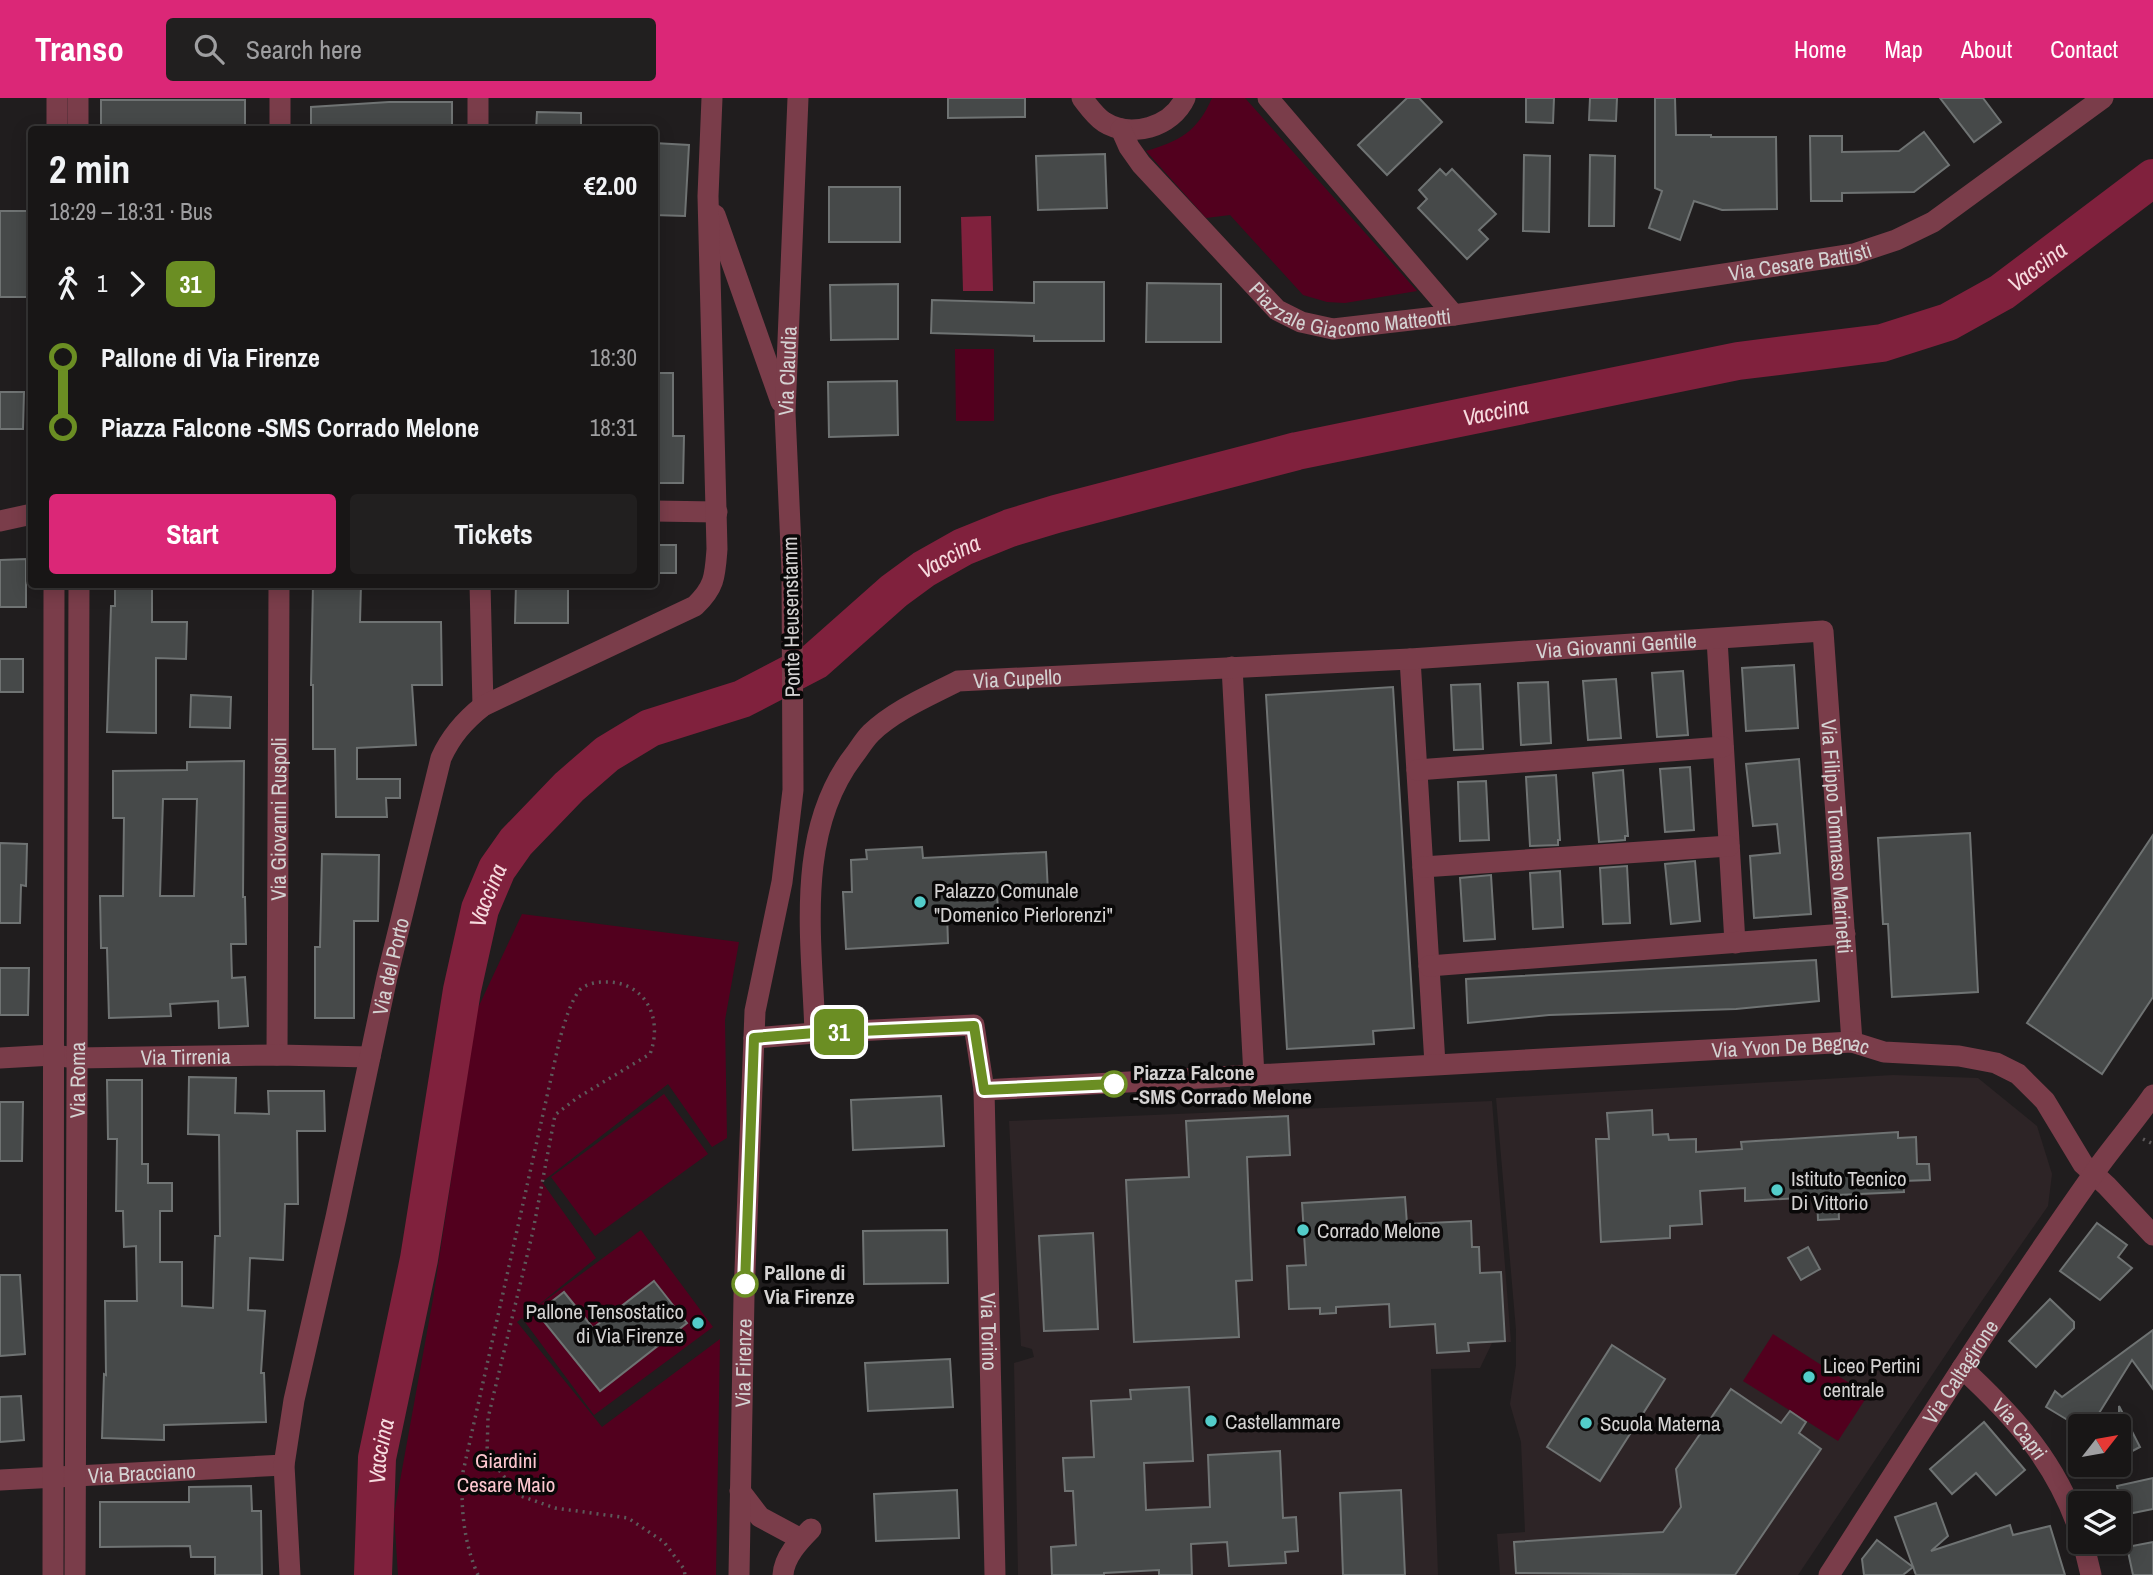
<!DOCTYPE html>
<meta charset="utf-8">
<style>
:root{--surface:#181616;--page:#211f1f;--text:#f1f3f6;--muted:#9f9fa1;--line:#363535;--accent:#db2777}
body{margin:0;font-family:"Archivo Narrow",sans-serif;background:var(--page);color:var(--text);height:100vh;display:flex;flex-direction:column;font-size:26px;white-space:nowrap}
*{box-sizing:border-box;margin:0}
p{font-size:23px;color:var(--muted)}
.icon{flex:none;width:38px;height:38px;fill:none;stroke:currentColor;stroke-width:2;stroke-linecap:round;stroke-linejoin:round}
.map{position:relative;flex:1;overflow:hidden}
.panel{position:absolute;left:28px;top:28px;width:630px;height:462px;display:flex;flex-direction:column;background:var(--surface);border-radius:7px;box-shadow:0 4px 18px #0003,0 0 0 2px var(--line)}
.panel>*{flex:none}
.badge{padding:0 14px;border-radius:10px;font-size:24px;line-height:46px}
.needle{width:46px;rotate:59deg}
.tools{position:absolute;left:2068px;top:1316px;display:grid;gap:14px}
.tools a{display:grid;place-items:center;width:63px;height:63px;border-radius:7px;background:var(--surface);box-shadow:0 4px 18px #0003,0 0 0 2px var(--line);font-size:35px}
.map>.badge{position:absolute;translate:-50% -50%;box-shadow:0 0 0 4px #fff}
.legs{display:flex;align-items:center;gap:10px;height:77px;padding:0 21px;font-size:23px}
.legs p{margin-inline-start:auto}
.overview{display:flex;align-items:center;justify-content:space-between;height:119px;padding:0 21px}
h1{font-size:38px;font-weight:700;line-height:52px}
.button{display:flex;gap:14px;margin-top:auto;padding:14px 21px}
.button a{flex:1;height:80px;border-radius:7px;background:var(--accent);color:#fff;font-size:28px;font-weight:700;line-height:80px;text-align:center}
.button a+a{background:var(--page);color:var(--text)}
ul{padding:0 21px;list-style:none}
li{display:flex;align-items:center;gap:24px;height:70px;font-size:26px}
li i{display:grid;place-items:center;width:10px;height:100%;margin:0 9px;background:currentColor}
li i::after{content:'';width:18px;height:18px;margin:-9px;border:5px solid;border-radius:50%;background:var(--surface)}
li p{margin-inline-start:auto}
li:first-child i{background:linear-gradient(#0000 50%,currentColor 0)}
li:last-child i{background:linear-gradient(currentColor 50%,#0000 0)}
header{display:flex;align-items:center;gap:42px;box-sizing:border-box;height:98px;padding:0 35px;background:var(--accent);color:#fff}
header strong{font-size:33px}
nav{display:flex;gap:38px;margin-inline-start:auto;font-size:24px}
.search{width:490px;height:63px;background:var(--page);display:flex;align-items:center;gap:18px;box-sizing:border-box;padding:0 24px;border-radius:7px;color:var(--muted);font-size:26px}
.map>svg:first-child{display:block}
</style>
<header>
<strong>Transo</strong>
<div class="search"><svg class="icon" aria-label="search" viewBox="0 0 24 24"><circle cx="10" cy="10" r="6"/><path d="M15 15l6 6"/></svg>Search here</div>
<nav><a>Home</a><a>Map</a><a>About</a><a>Contact</a></nav>
</header>
<div class="map">
<svg width="2153" height="1477" viewBox="0 0 2153 1477">
<rect width="100%" height="100%" fill="#201d1e"/>
<!-- built -->
<g fill="#2d2426">
<polygon points="1893,977 1978,980 2037,1028 2052,1076 2048,1108 1979,1207 1798,1477 1500,1477 1497,1436 1525,1434 1521,1344 1510,1306 1516,1267 1516,1232 1496,1000"/>
<polygon points="1492,1003 1511,1244 1492,1245 1480,1270 1431,1271 1438,1477 1018,1477 1014,1265 1034,1259 1032,1251 1021,1248 1009,1023"/>
</g>
<!-- green -->
<g fill="#52001e" fill-rule="evenodd">
<path d="M1212 0H1245L1417 193 1345 205 1327 204 1303 197 1230 117 1206 120 1146 53C1180 43 1197 34 1212 0Z"/>
<polygon points="955,251 994,251 994,323 956,323"/>
<path d="M522 816 739 844 725 922 727 1040 712 1049 668 986 542 1084 596 1160 531 1213 641 1132 713 1229 594 1317 522 1220 517 1224 602 1329 720 1241 716 1477H398L394 1416 433 1201 477 912ZM654 1183 687 1226 600 1292ZM564 1194 588 1224 561 1246 537 1215Z"/>
<polygon points="664,996 708,1056 595,1138 551,1079"/>
<polygon points="1773,1236 1868,1297 1838,1343 1743,1283"/>
</g>
<!-- water -->
<polygon fill="#80213d" points="991,118 993,193 963,193 961,119"/>
<g fill="none" stroke-linecap="round" stroke-linejoin="round">
<!-- river -->
<path stroke="#80213d" stroke-width="38" id="s1" d="M373 1477 377 1360 419 1161 462 892 480 811 497 771 516 744 569 689 607 656 650 630 742 601 815 563 894 493 924 471 963 449 1010 430 1056 416 1297 353 1738 263 1882 245 1948 224 2002 194 2153 80"/>
</g>
<!-- building -->
<g fill="#464949" stroke="#6f7373" stroke-width="2" fill-rule="evenodd">
<polygon points="948,0 1025,0 1025,19 948,20"/>
<polygon points="1407,0 1419,0 1442,24 1387,77 1358,47"/>
<polygon points="1526,0 1554,0 1553,25 1526,24"/>
<polygon points="1590,0 1617,0 1616,23 1589,22"/>
<polygon points="1655,0 1675,0 1676,37 1711,37 1711,39 1776,39 1777,111 1722,112 1694,103 1680,142 1649,130 1662,93 1655,90"/>
<polygon points="1940,0 1983,0 2001,24 1974,44"/>
<rect x="101" y="2" width="144" height="30"/>
<polygon points="389,4 452,4 452,32 311,32 311,9"/>
<polygon points="537,14 581,15 581,32 536,32"/>
<polygon points="1924,34 1949,67 1914,94 1842,95 1842,103 1811,103 1810,38 1842,38 1842,54 1899,53"/>
<polygon points="654,45 689,47 685,118 654,117"/>
<polygon points="1105,56 1107,110 1038,112 1036,58"/>
<polygon points="1524,57 1550,58 1549,134 1523,133"/>
<polygon points="1590,57 1615,58 1614,128 1589,128"/>
<polygon points="1440,71 1446,77 1452,71 1496,116 1479,132 1488,141 1467,161 1418,110 1427,101 1419,92"/>
<rect x="829" y="89" width="71" height="55"/>
<rect x="0" y="113" width="32" height="86"/>
<polygon points="1034,184 1104,184 1104,243 1034,243 1034,238 931,235 932,202 1034,205"/>
<polygon points="1147,185 1221,186 1221,244 1146,244"/>
<polygon points="898,186 898,241 831,242 830,187"/>
<polygon points="654,275 673,275 673,338 684,338 683,385 654,385"/>
<polygon points="897,283 898,337 829,339 828,284"/>
<polygon points="0,294 24,294 23,331 0,331"/>
<rect x="654" y="447" width="22" height="28"/>
<polygon points="26,461 26,509 0,509 0,462"/>
<polygon points="115,486 152,486 152,524 187,524 186,561 156,560 156,635 107,634 111,508 115,508"/>
<polygon points="313,486 361,486 360,524 441,524 442,587 412,587 416,647 357,650 357,681 400,681 400,700 386,700 387,719 336,719 335,651 313,651 313,587 311,587"/>
<polygon points="516,486 568,486 568,525 515,525"/>
<rect x="0" y="561" width="23" height="33"/>
<polygon points="1794,567 1798,630 1746,633 1742,570"/>
<polygon points="1683,573 1688,637 1657,639 1652,575"/>
<polygon points="1616,581 1621,640 1588,642 1583,583"/>
<polygon points="1548,584 1551,645 1521,647 1518,585"/>
<polygon points="1480,586 1483,651 1454,652 1451,587"/>
<polygon points="1393,589 1414,930 1373,933 1374,946 1287,951 1266,597"/>
<polygon points="191,597 231,599 230,630 190,629"/>
<polygon points="1799,661 1811,816 1754,820 1750,758 1780,755 1777,726 1753,728 1746,666"/>
<path d="M244 663 243 799H245L246 846H231L232 880 245 879 248 928 219 930 218 903 170 906 171 918 109 920 107 850H101L100 798H123L124 720H113V673L187 672V664ZM163 701H197L194 798H160Z"/>
<polygon points="1690,669 1694,732 1665,734 1660,671"/>
<polygon points="1623,672 1628,738 1625,738 1625,742 1599,744 1593,675"/>
<polygon points="1556,677 1560,742 1558,742 1558,747 1530,748 1526,679"/>
<polygon points="1486,683 1489,742 1460,743 1458,684"/>
<polygon points="1970,735 1978,894 1892,899 1888,826 1883,826 1878,740"/>
<polygon points="2153,737 2153,899 2102,976 2027,925"/>
<polygon points="0,745 27,746 26,788 21,787 20,825 0,825"/>
<polygon points="922,749 923,760 1046,754 1048,794 997,796 998,812 947,814 948,845 846,851 843,794 852,794 851,762 867,761 866,752"/>
<polygon points="322,756 379,757 378,823 354,823 354,920 315,920 315,849 320,849"/>
<polygon points="1695,763 1700,823 1671,826 1665,766"/>
<polygon points="1627,768 1630,825 1603,826 1600,770"/>
<polygon points="1560,773 1563,829 1533,831 1530,775"/>
<polygon points="1491,777 1495,841 1464,843 1460,780"/>
<polygon points="1816,862 1819,903 1736,911 1549,917 1468,925 1466,881"/>
<polygon points="0,870 29,870 28,917 0,917"/>
<polygon points="189,979 236,980 235,1015 269,1016 268,993 324,993 325,1033 297,1033 298,1106 285,1106 283,1162 250,1160 248,1212 265,1213 261,1275 264,1275 266,1324 164,1327 164,1342 102,1340 104,1276 106,1277 105,1203 137,1203 136,1148 124,1149 123,1113 116,1113 117,1041 108,1041 107,982 142,982 142,1066 148,1066 148,1085 172,1085 172,1113 160,1113 160,1164 182,1164 182,1208 213,1210 215,1138 220,1138 219,1037 188,1036"/>
<polygon points="941,998 944,1048 853,1052 851,1002"/>
<polygon points="0,1004 23,1004 22,1063 0,1063"/>
<polygon points="1652,1012 1653,1037 1668,1036 1669,1042 1696,1041 1696,1054 1742,1051 1741,1044 1898,1034 1898,1040 1916,1039 1917,1066 1929,1066 1930,1082 1903,1083 1904,1094 1838,1097 1839,1121 1818,1122 1817,1099 1745,1103 1745,1090 1700,1093 1702,1126 1670,1128 1670,1140 1601,1144 1596,1041 1609,1041 1607,1015"/>
<polygon points="1288,1018 1290,1057 1247,1059 1252,1182 1236,1183 1239,1239 1134,1244 1126,1082 1189,1079 1186,1023"/>
<polygon points="1405,1099 1407,1126 1471,1123 1472,1149 1479,1149 1480,1175 1501,1174 1505,1243 1468,1245 1469,1253 1437,1255 1435,1226 1390,1229 1389,1206 1336,1209 1336,1215 1320,1216 1320,1210 1289,1211 1287,1168 1306,1167 1302,1105"/>
<polygon points="2097,1125 2127,1147 2118,1159 2132,1170 2100,1202 2060,1173"/>
<polygon points="947,1132 948,1185 864,1186 863,1133"/>
<polygon points="1093,1135 1098,1231 1044,1233 1039,1138"/>
<polygon points="1808,1149 1820,1171 1801,1182 1788,1160"/>
<polygon points="0,1177 20,1177 25,1256 0,1258"/>
<polygon points="654,1183 687,1225 600,1293 537,1215 564,1194 593,1230"/>
<polygon points="2050,1201 2074,1224 2074,1230 2036,1269 2009,1243"/>
<polygon points="2153,1232 2153,1291 2132,1262 2091,1328 2081,1328 2081,1330 2046,1309 2055,1293 2062,1299"/>
<polygon points="1612,1247 1665,1281 1600,1383 1547,1349"/>
<polygon points="950,1261 953,1309 868,1313 865,1265"/>
<polygon points="1189,1289 1193,1363 1144,1365 1146,1412 1210,1409 1208,1357 1280,1353 1283,1420 1296,1419 1298,1453 1285,1454 1286,1465 1229,1468 1227,1444 1191,1446 1192,1477 1159,1477 1159,1472 1104,1475 1104,1477 1052,1477 1051,1449 1076,1447 1073,1393 1065,1393 1063,1360 1094,1359 1091,1303 1131,1301 1130,1292"/>
<polygon points="1731,1291 1781,1325 1790,1313 1806,1324 1799,1335 1821,1351 1735,1477 1516,1475 1514,1444 1663,1434 1681,1409 1676,1371"/>
<polygon points="21,1298 24,1342 0,1344 0,1299"/>
<polygon points="2119,1308 2140,1349 2119,1360"/>
<polygon points="1984,1324 2025,1372 1996,1397 1976,1375 1952,1396 1930,1371"/>
<polygon points="2153,1380 2153,1411 2123,1417 2117,1388"/>
<polygon points="251,1388 252,1413 261,1413 262,1477 215,1477 215,1459 191,1459 190,1448 100,1449 100,1404 189,1404 189,1389"/>
<polygon points="957,1392 959,1440 876,1443 874,1396"/>
<polygon points="1401,1392 1405,1477 1343,1477 1340,1395"/>
<polygon points="1936,1405 1948,1438 1931,1453 2010,1427 2013,1437 2050,1428 2065,1477 1916,1477 1895,1419"/>
<polygon points="1877,1442 1913,1469 1903,1477 1864,1477 1862,1461"/>
<polygon points="2153,1444 2153,1477 2133,1477 2127,1449"/>
</g>
<g fill="none" stroke-linecap="round" stroke-linejoin="round">
<!-- path -->
<g stroke="#5d5a5b" stroke-width="3.5" stroke-dasharray="2 5" stroke-linecap="butt">
<polyline points="2143,1041 2153,1046"/>
<path d="M478 1477C464 1446 460 1408 463 1374L560 940C565 924 569 908 578 894 583 887 594 884 603 884 644 882 664 919 650 956L577 1000 555 1017 533 1133 488 1320 487 1356 518 1397 555 1410 628 1420 664 1444 684 1471 685 1477"/>
</g>
<!-- minor -->
<g stroke="#7a3d4a" stroke-width="21">
<polyline points="78,0 78,32"/>
<path d="M1082 0C1089 9 1095 18 1104 24 1131 41 1172 29 1185 0"/>
<path id="s2" d="M1121 31 1129 49 1141 66 1277 212 1301 224 1333 231 1454 217 1268 0"/>
<polyline points="57,32 57,0"/>
<polyline points="280,32 280,0"/>
<polyline points="478,32 478,0"/>
<polyline points="715,117 781,304"/>
<path id="s3" d="M1454 217 1854 156 1896 142 1933 124 2103 0"/>
<polyline points="654,413 717,414"/>
<polyline points="0,423 32,416"/>
<polyline points="480,486 483,608"/>
<polyline points="1717,541 1735,845"/>
<polyline points="1410,561 1435,966"/>
<polyline points="1232,569 1254,978"/>
<polyline points="1417,672 1723,649"/>
<polyline points="1423,769 1729,748"/>
<polyline points="1429,868 1845,836"/>
<path id="s4" d="M815 935C812 842 794 734 855 656 860 649 865 641 871 635 895 612 929 598 958 583L1410 561 1823 533 1852 944"/>
<path id="s5" d="M754 940 815 935 974 927 984 992 995 1477"/>
<path id="s6" d="M277 957 279 486"/>
<path id="s7" d="M0 960 53 957 76 960 277 957 370 959"/>
<path id="s8" d="M984 992 1852 944 1884 954 1959 958 1996 965 2018 976 2045 1003 2083 1066 2107 1088 2153 1137"/>
<path id="s9" d="M1962 1270C2016 1320 2058 1366 2081 1438"/>
<path id="s10" d="M0 1382 284 1367"/>
<polyline points="740,1393 760,1419 801,1441"/>
<polyline points="2083,1444 2091,1477"/>
<polyline points="53,1477 54,486"/>
<path id="s11" d="M75 1477 79 486"/>
<path id="s12" d="M290 1477 284 1367 294 1302 336 1119 387 879 441 660C451 638 464 623 483 608L695 508C715 489 715 478 717 451L708 98 712 0"/>
<path id="s13" d="M739 1477 744 1198 755 913 782 784 793 692 792 472 785 315 798 0"/>
<path d="M783 1477C784 1459 799 1443 811 1431"/>
<path id="s14" d="M1829 1477C1915 1343 2000 1208 2092 1078 2111 1050 2134 1025 2153 997"/>
</g>
</g>
<g fill="none" stroke-linecap="round" stroke-linejoin="round">
<!-- line-1 casing -->
<g stroke="#fff" stroke-width="16">
<polyline id="line-1" points="745,1186 754,940 815,935 974,928 984,992 1114,986"/>
</g>
<!-- line-1 -->
<use href="#line-1" stroke="#6b8e23" stroke-width="10"/>
</g>
<!-- markers -->
<g fill="#53cdca" stroke="#090808" stroke-width="2.5">
<circle cx="920" cy="804" r="7"/>
<circle cx="1777" cy="1092" r="7"/>
<circle cx="1303" cy="1132" r="7"/>
<circle cx="698" cy="1225" r="7"/>
<circle cx="1809" cy="1279" r="7"/>
<circle cx="1211" cy="1323" r="7"/>
<circle cx="1586" cy="1325" r="7"/>
</g>
<g fill="#fff" stroke="#6b8e23" stroke-width="3.5">
<circle cx="1114" cy="986" r="12"/>
<circle cx="745" cy="1186" r="12"/>
</g>
<g text-anchor="middle" dominant-baseline="central" stroke-width="7" stroke-linejoin="round" paint-order="stroke">
<!-- street labels -->
<g font-size="21" fill="#d4d2d2" stroke="#090808">
<text stroke="none"><textPath href="#s3" startOffset="350">Via Cesare Battisti</textPath></text>
<text stroke="none"><textPath href="#s2" startOffset="312">Piazzale Giacomo Matteotti</textPath></text>
<text stroke="none"><textPath href="#s13" startOffset="1208">Via Claudia</textPath></text>
<text transform="translate(791 519) rotate(-91)">Ponte Heusenstamm</text>
<text stroke="none"><textPath href="#s4" startOffset="1076">Via Giovanni Gentile</textPath></text>
<text stroke="none"><textPath href="#s4" startOffset="476">Via Cupello</textPath></text>
<text stroke="none"><textPath href="#s6" startOffset="236">Via Giovanni Ruspoli</textPath></text>
<text stroke="none"><textPath href="#s4" startOffset="1489">Via Filippo Tommaso Marinetti</textPath></text>
<text stroke="none"><textPath href="#s12" startOffset="620">Via del Porto</textPath></text>
<text stroke="none"><textPath href="#s8" startOffset="808">Via Yvon De Begnac</textPath></text>
<text stroke="none"><textPath href="#s7" startOffset="186">Via Tirrenia</textPath></text>
<text stroke="none"><textPath href="#s11" startOffset="495">Via Roma</textPath></text>
<text stroke="none"><textPath href="#s5" startOffset="528">Via Torino</textPath></text>
<text stroke="none"><textPath href="#s13" startOffset="212">Via Firenze</textPath></text>
<text stroke="none"><textPath href="#s14" startOffset="242">Via Caltagirone</textPath></text>
<text stroke="none"><textPath href="#s9" startOffset="84">Via Capri</textPath></text>
<text stroke="none"><textPath href="#s10" startOffset="142">Via Bracciano</textPath></text>
</g>
<!-- poi labels -->
<g font-size="21" fill="#d4d2d2" stroke="#090808" text-anchor="start">
<text x="934" y="792">Palazzo Comunale<tspan x="934" dy="24">"Domenico Pierlorenzi"</tspan></text>
<text x="1791" y="1080">Istituto Tecnico<tspan x="1791" dy="24">Di Vittorio</tspan></text>
<text x="1317" y="1132">Corrado Melone</text>
<text x="684" y="1213" text-anchor="end">Pallone Tensostatico<tspan x="684" dy="24">di Via Firenze</tspan></text>
<text x="1823" y="1267">Liceo Pertini<tspan x="1823" dy="24">centrale</tspan></text>
<text x="1225" y="1323">Castellammare</text>
<text x="1600" y="1325">Scuola Materna</text>
</g>
<!-- stop labels -->
<g font-size="21" font-weight="bold" fill="#d4d2d2" stroke="#090808" text-anchor="start">
<text x="1133" y="974">Piazza Falcone<tspan x="1133" dy="24">-SMS Corrado Melone</tspan></text>
<text x="764" y="1174">Pallone di<tspan x="764" dy="24">Via Firenze</tspan></text>
</g>
<!-- park labels -->
<g font-size="21" fill="#fec7d0" stroke="#090808">
<text x="506" y="1362">Giardini<tspan x="506" dy="24">Cesare Maio</tspan></text>
</g>
<!-- water labels -->
<g font-size="23" font-style="italic" fill="#f6dade" stroke="#090808">
<text stroke="none"><textPath href="#s1" startOffset="2413">Vaccina</textPath></text>
<text stroke="none"><textPath href="#s1" startOffset="1846">Vaccina</textPath></text>
<text stroke="none"><textPath href="#s1" startOffset="1279">Vaccina</textPath></text>
<text stroke="none"><textPath href="#s1" startOffset="691">Vaccina</textPath></text>
<text stroke="none"><textPath href="#s1" startOffset="124">Vaccina</textPath></text>
</g>
</g>
</svg>
<div class="tools">
<a><svg class="needle" viewBox="-14 -14 28 28"><path d="M0-13l5 13h-10z" fill="#e53935"/><path d="M0 13l5-13h-10z" fill="#9f9fa1"/></svg></a>
<a><svg class="icon" aria-label="layers" viewBox="0 0 24 24"><path d="M12 4l9 5-9 5-9-5zM3 14l9 5 9-5"/></svg></a>
</div>
<b class="badge" style="left:839px;top:934px;background:#6b8e23;color:#fff">31</b>
<section class="panel">
<div class="overview"><div><h1>2 min</h1><p>18:29 – 18:31 · Bus</p></div><b>€2.00</b></div>
<div class="legs"><svg class="icon" aria-label="walk" viewBox="0 0 24 24"><circle cx="13" cy="4" r="2"/><path d="M13 8l-2 6 4 7M11 14l-3 7M7 12l3-4h3l4 4"/></svg>1<svg class="icon" aria-label="forward" viewBox="0 0 24 24"><path d="M9 5l7 7-7 7"/></svg><b class="badge" style="background:#6b8e23;color:#fff">31</b></div>
<ul>
<li><i style="color:#6b8e23"></i><b>Pallone di Via Firenze</b><p>18:30</p></li>
<li><i style="color:#6b8e23"></i><b>Piazza Falcone -SMS Corrado Melone</b><p>18:31</p></li>
</ul>
<div class="button"><a>Start</a><a>Tickets</a></div>
</section>
</div>
